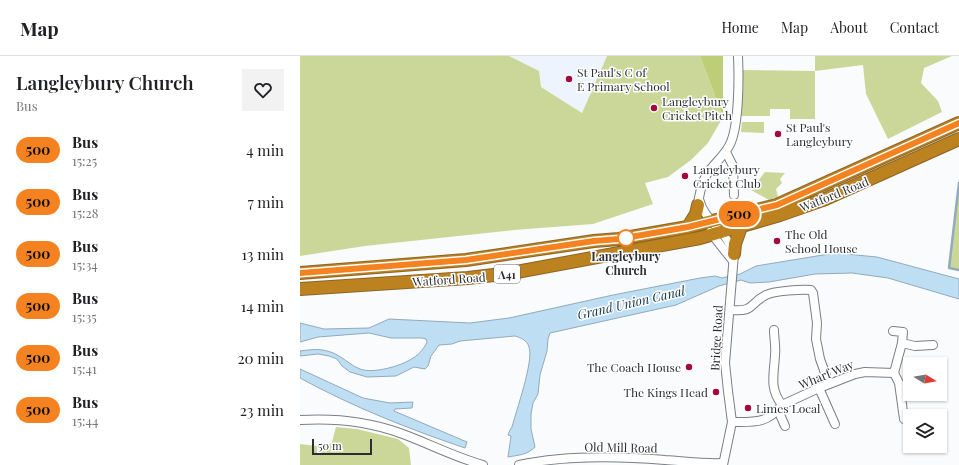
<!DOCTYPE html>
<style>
:root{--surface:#fff;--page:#f2f2f2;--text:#202124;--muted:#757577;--line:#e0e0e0}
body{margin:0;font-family:"Playfair Display",serif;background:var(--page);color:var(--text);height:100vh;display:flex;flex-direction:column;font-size:15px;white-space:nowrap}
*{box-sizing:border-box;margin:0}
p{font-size:13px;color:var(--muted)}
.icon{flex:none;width:22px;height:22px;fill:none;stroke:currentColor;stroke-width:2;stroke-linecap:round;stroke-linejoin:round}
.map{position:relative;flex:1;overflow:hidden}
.panel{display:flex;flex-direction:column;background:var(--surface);width:300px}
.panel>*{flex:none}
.badge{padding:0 8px;border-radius:13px;font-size:14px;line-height:26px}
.needle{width:26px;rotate:101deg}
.controls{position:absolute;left:603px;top:301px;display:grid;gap:8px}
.controls a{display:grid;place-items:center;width:44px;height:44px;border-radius:0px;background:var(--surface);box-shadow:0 1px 3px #0004;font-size:20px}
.scale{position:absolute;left:12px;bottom:10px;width:60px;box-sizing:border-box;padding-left:4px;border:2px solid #2c2f32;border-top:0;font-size:11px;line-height:14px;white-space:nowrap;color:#2c2f32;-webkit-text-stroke:3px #fff;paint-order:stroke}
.map>.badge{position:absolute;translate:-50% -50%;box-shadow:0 0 0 2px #fff}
.round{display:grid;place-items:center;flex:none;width:42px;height:42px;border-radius:0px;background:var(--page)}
.overview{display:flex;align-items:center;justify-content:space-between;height:68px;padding:0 16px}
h1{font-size:19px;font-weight:600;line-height:30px}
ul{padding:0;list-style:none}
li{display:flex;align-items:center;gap:12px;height:52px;padding:0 16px}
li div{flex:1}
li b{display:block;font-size:15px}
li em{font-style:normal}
li .badge{min-width:44px;font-weight:700;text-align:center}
header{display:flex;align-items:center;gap:24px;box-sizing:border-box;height:56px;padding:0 20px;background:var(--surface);border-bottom:1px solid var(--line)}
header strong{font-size:19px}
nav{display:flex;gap:22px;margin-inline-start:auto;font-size:14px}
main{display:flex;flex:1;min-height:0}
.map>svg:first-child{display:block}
</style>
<header>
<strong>Map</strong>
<nav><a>Home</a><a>Map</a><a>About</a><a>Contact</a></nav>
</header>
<main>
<section class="panel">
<div class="overview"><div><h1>Langleybury Church</h1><p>Bus</p></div><a class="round"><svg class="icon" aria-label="heart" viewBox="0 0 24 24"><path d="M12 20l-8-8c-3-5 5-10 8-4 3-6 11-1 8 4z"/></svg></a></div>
<ul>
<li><span class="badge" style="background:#f58220;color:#111">500</span><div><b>Bus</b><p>15:25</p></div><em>4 min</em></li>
<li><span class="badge" style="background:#f58220;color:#111">500</span><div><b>Bus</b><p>15:28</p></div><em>7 min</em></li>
<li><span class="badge" style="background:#f58220;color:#111">500</span><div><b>Bus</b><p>15:34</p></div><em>13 min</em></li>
<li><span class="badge" style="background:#f58220;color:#111">500</span><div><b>Bus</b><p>15:35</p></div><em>14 min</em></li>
<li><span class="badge" style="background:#f58220;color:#111">500</span><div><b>Bus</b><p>15:41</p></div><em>20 min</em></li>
<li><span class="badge" style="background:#f58220;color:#111">500</span><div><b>Bus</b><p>15:44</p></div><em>23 min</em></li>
</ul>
</section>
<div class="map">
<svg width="659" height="409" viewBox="0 0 659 409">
<rect width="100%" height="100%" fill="#fafbfd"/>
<!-- built -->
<polygon fill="#edf4fe" points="209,0 307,0 282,57 241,31"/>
<!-- green -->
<g fill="#cbd799">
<polygon points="0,0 209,0 239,15 241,31 282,57 307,0 400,0 423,61 408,87 391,104 368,121 345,127 353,148 293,168 214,174 65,190 0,200"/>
<polygon points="515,0 657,0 652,0 624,12 621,27 638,45 642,56 588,83 566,38 563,9 515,15 515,63 490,63 490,53 470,53 470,60 441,60 442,14 515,15"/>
<polygon points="442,66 464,66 464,77 441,76"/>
<polygon points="487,68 497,68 496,76 486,75"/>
<polygon points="465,116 485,117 480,123 482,127 476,133 478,141 469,144 451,134"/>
<polygon points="659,127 659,214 649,212"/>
<polygon points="36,371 57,373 98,383 109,392 111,409 0,409 0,388 25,391 32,386"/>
</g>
<!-- forest -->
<polygon fill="#bece76" points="400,0 423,0 423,61"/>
<!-- water -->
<g fill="#bedef4" stroke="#92aaba">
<path d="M535 197 577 201 659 223V243L588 222 552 217 515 218 469 226 450 227 441 224 419 230 376 249 250 277 248 283 247 295 240 319 238 338 233 347 231 358V373L235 391C227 399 219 399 208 401L211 380 208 379 210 374 212 371C216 355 234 305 229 291 227 284 221 282 215 280L160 285 152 288 139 289 131 300 128 310 125 313 114 311 96 320 67 321 50 316 42 310 37 303 29 300 18 298 0 300V295C14 293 26 292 39 300 46 304 52 310 60 313 73 318 102 310 113 302 120 298 124 292 127 286L126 283 122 282H91L69 277 18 281 0 286V267L24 273 69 272 89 263 170 267 209 262 313 239 400 222 415 220 422 222 440 218 456 210Z"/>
<path d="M0 313 63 342 90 347 113 346 112 352 95 353 94 355 167 386 165 392C109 373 53 351 0 322Z"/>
</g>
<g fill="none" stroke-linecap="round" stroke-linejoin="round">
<!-- stream -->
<polyline stroke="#92aaba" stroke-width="2.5" points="659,127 649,212 659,214"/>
<!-- minor casing -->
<g stroke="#797f87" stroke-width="10">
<g id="minor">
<polyline points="426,96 433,110 434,139"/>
<path d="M399 143C404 165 428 176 434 198L425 307 428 335 432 366 423 409"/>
<path d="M398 147C400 137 401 127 407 118 414 107 426 99 431 86 439 66 439 22 438 0"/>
<polyline points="410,176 433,205"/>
<path d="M430 254C456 256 448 248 466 239 473 235 503 233 511 234L513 237 517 267 516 283 520 303 529 328"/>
<path d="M474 274C474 282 476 291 475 299 474 319 469 332 482 349"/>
<polyline points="602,287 615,290 633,289"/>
<polyline points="594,317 599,327 604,363"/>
<polyline points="519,332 535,368"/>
<polyline points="478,354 485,370"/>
<path d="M0 364C34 362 67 365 100 377 128 387 154 401 183 409"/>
<path d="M432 366C454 366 467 368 482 349L519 332 555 318 565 316 594 317 602 287 603 276 593 275"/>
<path d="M219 409C265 399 318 400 365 404 384 405 403 408 423 407"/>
</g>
</g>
<!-- highway casing -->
<g stroke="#8a6526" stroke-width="14">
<g id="highway">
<polyline points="388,171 396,158 398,149"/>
<polyline points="434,198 435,188 441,171"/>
<polyline points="0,217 166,204 294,185 319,183 388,171 477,149 659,67"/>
<polyline points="0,233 168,222 211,217 400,182 480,159 523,144 659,83"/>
</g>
</g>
<!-- minor -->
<use href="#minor" stroke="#fff" stroke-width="8"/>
<!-- highway -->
<use href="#highway" stroke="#bd8220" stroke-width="12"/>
</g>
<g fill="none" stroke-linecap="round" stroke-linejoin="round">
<!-- line casing -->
<g stroke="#fff" stroke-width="9">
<polyline id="line" points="0,217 166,204 294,185 319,183 388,171 477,149 659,67"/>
</g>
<!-- line -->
<use href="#line" stroke="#f58220" stroke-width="6"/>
</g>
<!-- markers -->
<g fill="#a4093d" stroke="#fff" stroke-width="1.5">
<circle cx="269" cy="23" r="4"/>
<circle cx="354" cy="52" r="4"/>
<circle cx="478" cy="78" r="4"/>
<circle cx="385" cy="120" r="4"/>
<circle cx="477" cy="185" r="4"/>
<circle cx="389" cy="311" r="4"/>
<circle cx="416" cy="336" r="4"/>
<circle cx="448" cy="352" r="4"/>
</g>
<circle fill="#fff" stroke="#f58220" stroke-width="2" cx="326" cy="182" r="8"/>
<g text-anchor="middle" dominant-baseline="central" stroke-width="3" stroke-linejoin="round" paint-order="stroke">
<!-- shield labels -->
<rect fill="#fff" stroke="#6b6d70" stroke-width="1" x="194" y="209" width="26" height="18" rx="3"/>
<g font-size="11" font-weight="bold" fill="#2c2f32">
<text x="207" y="218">A41</text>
</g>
<!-- poi labels -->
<g font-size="12" fill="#2c2f32" stroke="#fff" text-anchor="start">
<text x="277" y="16">St Paul's C of<tspan x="277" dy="14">E Primary School</tspan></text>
<text x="362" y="45">Langleybury<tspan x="362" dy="14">Cricket Pitch</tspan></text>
<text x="486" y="71">St Paul's<tspan x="486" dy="14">Langleybury</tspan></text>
<text x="393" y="113">Langleybury<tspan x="393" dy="14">Cricket Club</tspan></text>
<text x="485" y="178">The Old<tspan x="485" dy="14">School House</tspan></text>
<text x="381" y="311" text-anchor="end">The Coach House</text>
<text x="408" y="336" text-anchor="end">The Kings Head</text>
<text x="456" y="352">Limes Local</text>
</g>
<!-- street labels -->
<g font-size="12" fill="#2c2f32" stroke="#fff">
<text transform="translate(534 138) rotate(-22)">Watford Road</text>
<text transform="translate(149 223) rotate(-4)">Watford Road</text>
<text transform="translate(416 282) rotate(-87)">Bridge Road</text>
<text transform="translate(526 318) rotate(-22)">Wharf Way</text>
<text transform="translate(321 391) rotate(1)">Old Mill Road</text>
</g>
<!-- stop labels -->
<g font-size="12" font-weight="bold" fill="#2c2f32" stroke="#fff">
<text x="326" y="200">Langleybury<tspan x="326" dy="14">Church</tspan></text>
</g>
<!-- water labels -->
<g font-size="13" font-style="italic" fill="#11374d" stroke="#fff">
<text transform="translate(331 246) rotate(-13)">Grand Union Canal</text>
</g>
</g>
</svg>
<div class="controls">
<a><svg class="needle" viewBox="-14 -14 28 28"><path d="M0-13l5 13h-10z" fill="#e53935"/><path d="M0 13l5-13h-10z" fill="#757577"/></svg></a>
<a><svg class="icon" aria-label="layers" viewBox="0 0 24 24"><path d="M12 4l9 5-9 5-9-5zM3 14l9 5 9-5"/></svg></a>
</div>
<div class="scale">50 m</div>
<b class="badge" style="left:439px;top:158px;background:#f58220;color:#111">500</b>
</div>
</main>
